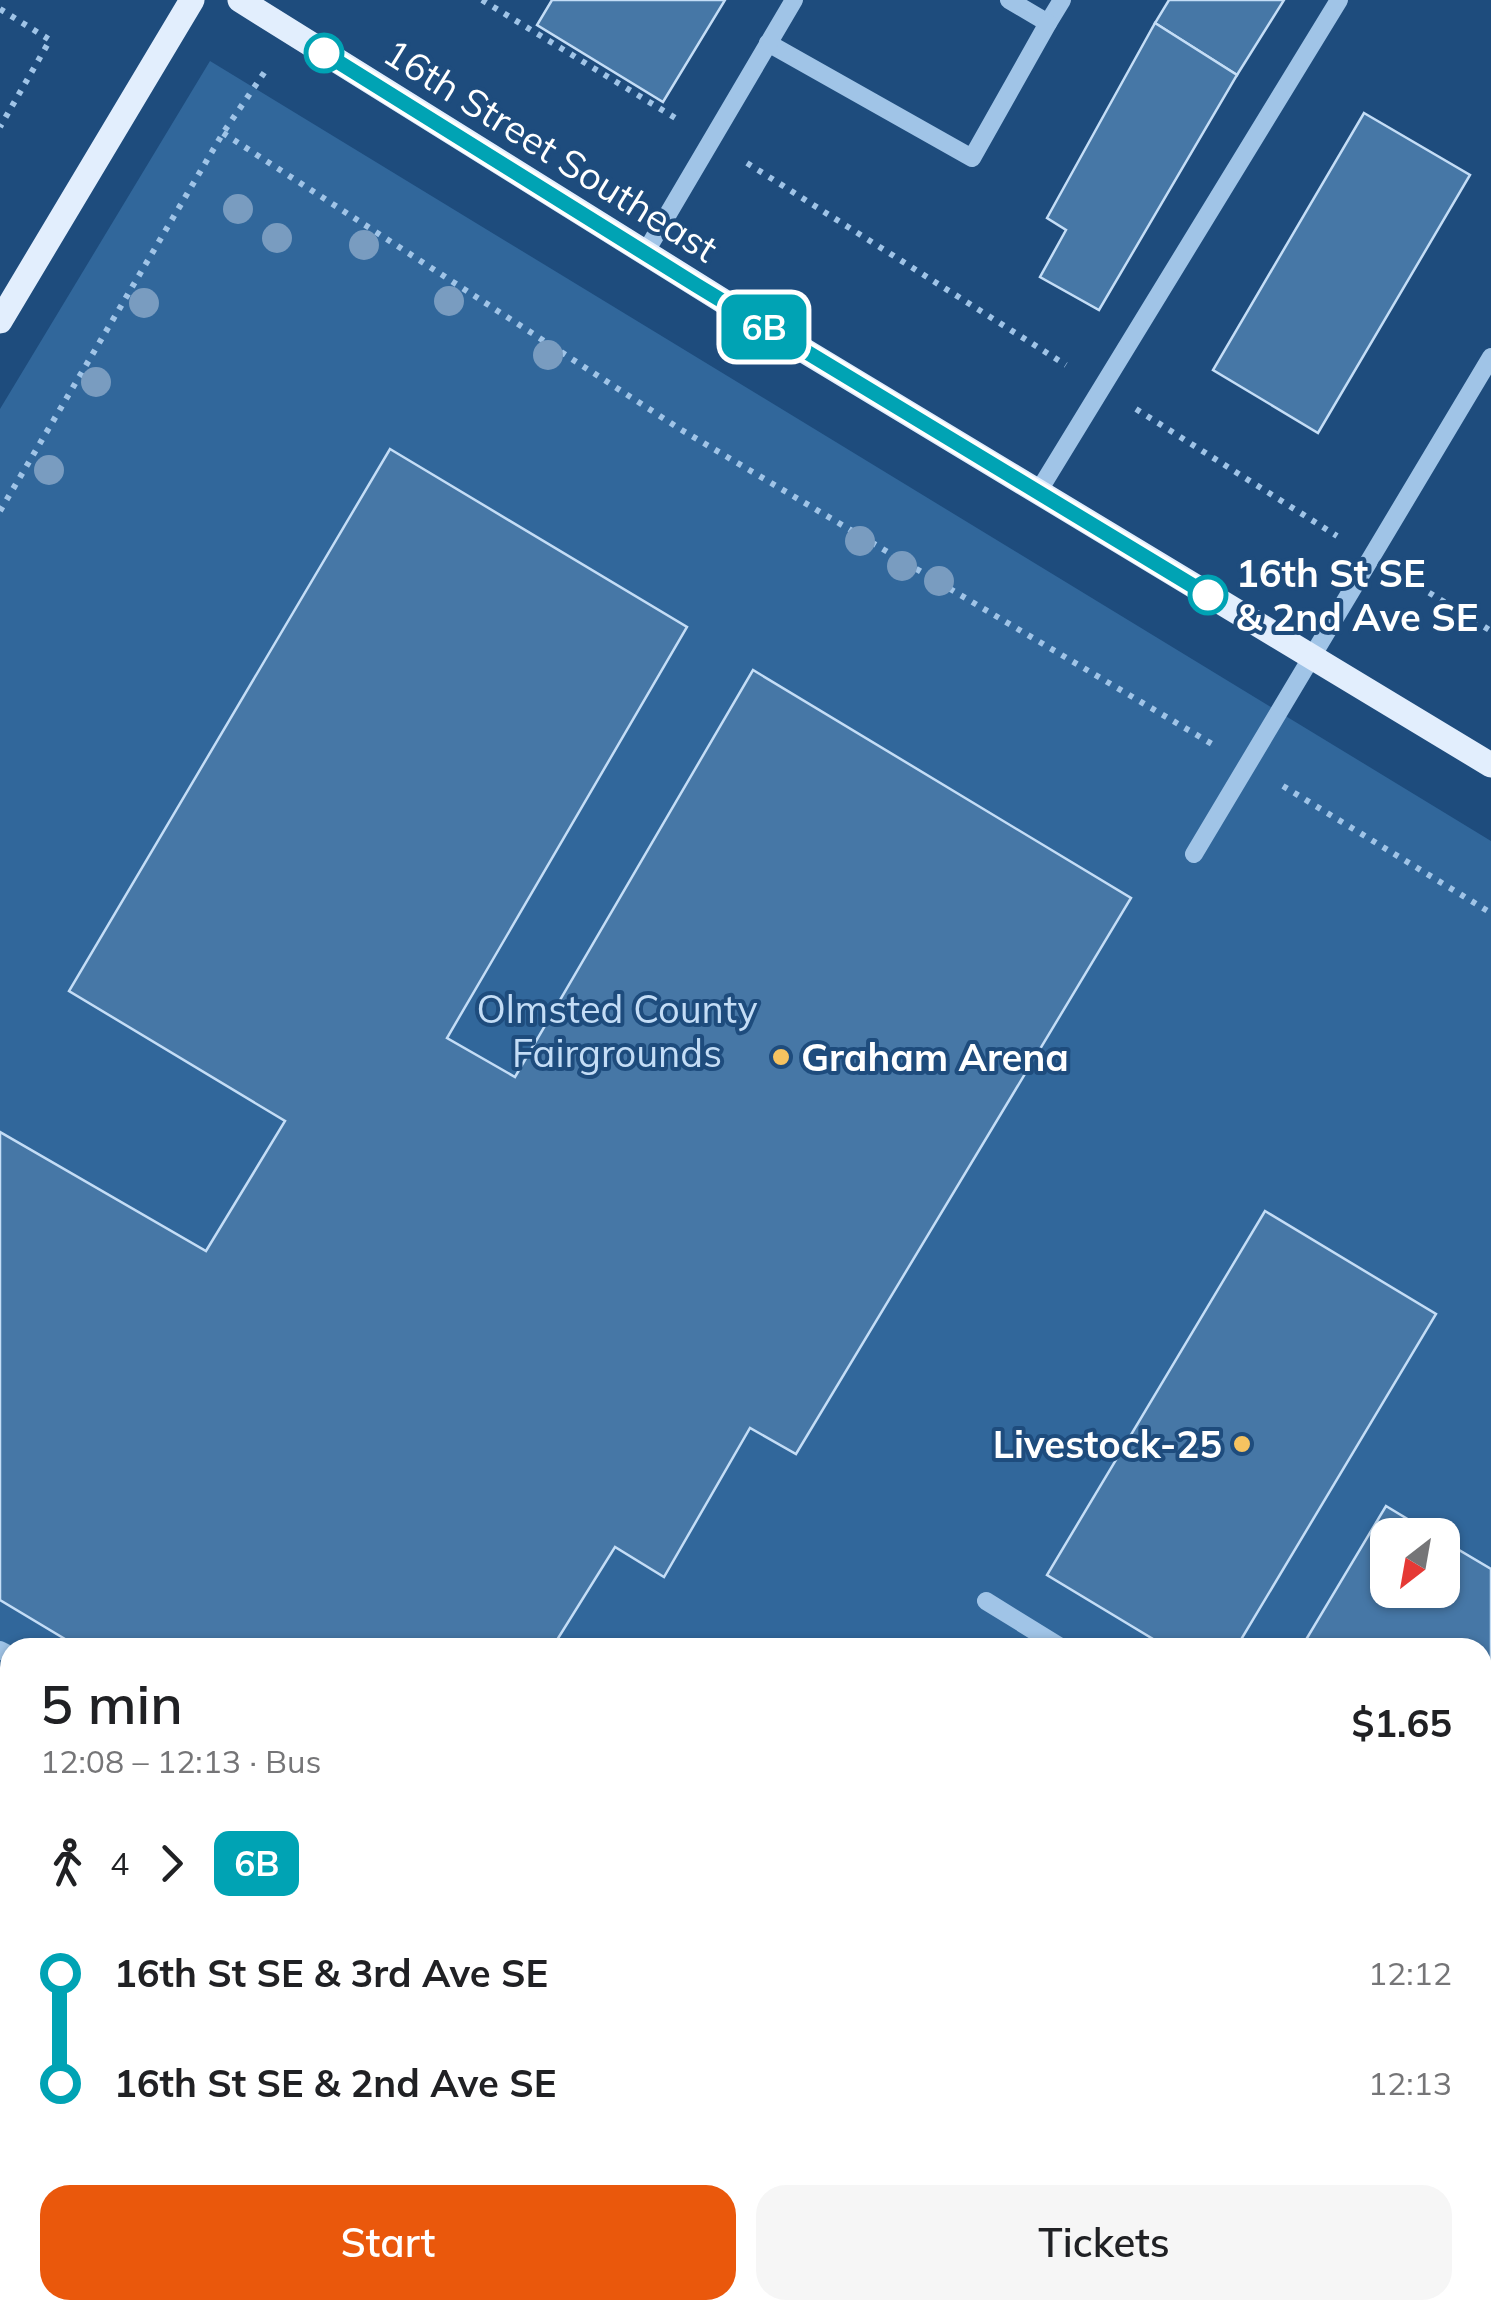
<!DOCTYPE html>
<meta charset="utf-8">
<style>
:root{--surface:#fff;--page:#f6f6f6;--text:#202124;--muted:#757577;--accent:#ea580c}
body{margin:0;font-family:Mulish,sans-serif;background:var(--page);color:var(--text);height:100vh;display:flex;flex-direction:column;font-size:38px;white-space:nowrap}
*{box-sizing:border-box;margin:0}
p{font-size:32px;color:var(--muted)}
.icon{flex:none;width:55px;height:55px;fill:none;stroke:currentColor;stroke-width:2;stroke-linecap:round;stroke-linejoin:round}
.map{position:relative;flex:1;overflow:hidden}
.side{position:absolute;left:0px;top:1638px;width:1492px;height:682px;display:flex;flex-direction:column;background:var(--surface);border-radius:30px 30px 0 0;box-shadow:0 2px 8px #0004}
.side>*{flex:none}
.badge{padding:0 20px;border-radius:15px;font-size:35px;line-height:65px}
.needle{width:65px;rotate:211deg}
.fabs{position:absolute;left:1370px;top:1518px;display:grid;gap:20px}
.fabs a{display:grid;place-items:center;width:90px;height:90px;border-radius:20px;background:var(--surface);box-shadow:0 2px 8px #0004;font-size:50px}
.map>.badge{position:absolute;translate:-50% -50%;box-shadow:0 0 0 5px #fff}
.legs{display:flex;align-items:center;gap:15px;height:110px;padding:0 40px;font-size:32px}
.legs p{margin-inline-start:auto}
.headline{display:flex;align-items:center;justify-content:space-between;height:170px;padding:0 40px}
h1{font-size:55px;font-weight:600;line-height:75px}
.button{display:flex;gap:20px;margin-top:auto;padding:20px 40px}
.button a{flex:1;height:115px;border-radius:30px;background:var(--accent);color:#fff;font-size:40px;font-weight:600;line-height:115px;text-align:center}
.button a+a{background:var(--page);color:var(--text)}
ul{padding:0 40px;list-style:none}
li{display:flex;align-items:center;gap:35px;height:110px;font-size:38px}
li i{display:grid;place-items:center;width:15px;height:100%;margin:0 12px;background:currentColor}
li i::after{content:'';width:25px;height:25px;margin:-12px;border:8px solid;border-radius:50%;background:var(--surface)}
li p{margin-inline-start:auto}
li:first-child i{background:linear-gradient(#0000 50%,currentColor 0)}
li:last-child i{background:linear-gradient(currentColor 50%,#0000 0)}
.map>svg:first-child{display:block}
</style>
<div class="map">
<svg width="1491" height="2319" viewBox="0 0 1491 2319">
<rect width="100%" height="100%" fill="#1e4c7d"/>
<!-- green -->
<path fill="#31679b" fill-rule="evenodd" d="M210 61 1491 841V2319H0V409ZM1388 1535H1442V1590H1388ZM10 1648H1482V2310H10Z"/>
<!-- building -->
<g fill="#4677a6" stroke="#c4ddf6" stroke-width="2.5">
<polygon points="552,0 725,0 663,102 537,25"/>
<polygon points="1169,0 1284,0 1237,75 1155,23"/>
<polygon points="1155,23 1237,75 1099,310 1040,277 1066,230 1047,218"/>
<polygon points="1364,113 1470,175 1318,433 1213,370"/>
<polygon points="390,449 687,627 447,1038 515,1077 753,670 1131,898 796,1454 750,1428 664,1577 615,1547 552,1648 80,1648 0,1600 0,1132 206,1251 285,1121 69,991"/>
<polygon points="1265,1211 1436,1314 1236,1648 1168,1648 1047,1575"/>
<polygon points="1386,1506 1434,1535 1388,1535 1388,1590 1442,1590 1442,1540 1491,1569 1491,1834 1482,1829 1482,1648 1301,1648"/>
<polygon points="1482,2200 1491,2206 1491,2231 1482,2245"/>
<polygon points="309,2310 514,2310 508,2319 324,2319"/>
<polygon points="759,2310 1212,2310 1206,2319 754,2319"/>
<polygon points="1274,2310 1442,2310 1436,2319 1268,2319"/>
</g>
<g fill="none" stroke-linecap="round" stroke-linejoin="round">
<!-- path -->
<g stroke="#a0c4e7" stroke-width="6" stroke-dasharray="5 8" stroke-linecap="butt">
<polyline points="482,0 677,119"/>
<polyline points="0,9 50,40 0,127"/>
<polyline points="223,133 680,429 1212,744"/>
<polyline points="747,163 1066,365"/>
<polyline points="1136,409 1337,536"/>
<polyline points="0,511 223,133 268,67"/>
<polyline points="1407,579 1491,631"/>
<polyline points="1283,786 1491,913"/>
</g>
<!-- minor -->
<g stroke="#a0c4e7" stroke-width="18">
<polyline points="1009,0 1048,23 1062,0"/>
<polyline points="768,43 972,158 1048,23"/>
<polyline points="645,253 794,0"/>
<polyline points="1038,492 1339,0"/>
<polyline points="1194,854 1491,357"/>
<polyline points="986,1601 1062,1648"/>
<polyline points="0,1650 10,1655"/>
<polyline points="1482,1905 1491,1910"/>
<polyline points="1482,2079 1491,2083"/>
<polyline points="6,2319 11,2310"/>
<polyline points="616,2319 621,2310"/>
</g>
<!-- major -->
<g stroke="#e2eefd" stroke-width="25">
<polyline points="240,0 747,316 1491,765"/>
<polyline points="0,321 192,0"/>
</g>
</g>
<!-- trees -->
<g fill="#799cc0">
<circle cx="238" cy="209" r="15"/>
<circle cx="277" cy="238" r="15"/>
<circle cx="364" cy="245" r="15"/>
<circle cx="449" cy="301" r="15"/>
<circle cx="144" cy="303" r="15"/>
<circle cx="548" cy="355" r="15"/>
<circle cx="96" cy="382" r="15"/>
<circle cx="49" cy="470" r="15"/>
<circle cx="860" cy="541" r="15"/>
<circle cx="902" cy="566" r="15"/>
<circle cx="939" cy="581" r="15"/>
</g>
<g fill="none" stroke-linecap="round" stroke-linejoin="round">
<!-- line-1 casing -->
<g stroke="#fff" stroke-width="22">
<polyline id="line-1" points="324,53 696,285 1208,595"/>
</g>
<!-- line-1 -->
<use href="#line-1" stroke="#00a3b4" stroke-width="15"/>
</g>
<!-- markers -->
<g fill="#fff" stroke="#00a3b4" stroke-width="5">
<circle cx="324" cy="53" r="18"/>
<circle cx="1208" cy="595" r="18"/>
</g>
<g fill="#f6c360" stroke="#1e4c7d" stroke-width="4">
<circle cx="781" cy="1057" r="10"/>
<circle cx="1242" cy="1444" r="10"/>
</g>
<g text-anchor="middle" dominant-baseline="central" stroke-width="8" stroke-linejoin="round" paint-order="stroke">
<!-- street labels -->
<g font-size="38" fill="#fff" stroke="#1e4c7d">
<text transform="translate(551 150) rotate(32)">16th Street Southeast</text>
</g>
<!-- stop labels -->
<g font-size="38" font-weight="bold" fill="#fff" stroke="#1e4c7d" text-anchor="start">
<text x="1236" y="573">16th St SE<tspan x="1236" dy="44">&amp; 2nd Ave SE</tspan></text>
</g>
<!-- park labels -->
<g font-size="38" fill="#c4ddf6" stroke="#1e4c7d">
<text x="617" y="1009">Olmsted County<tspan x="617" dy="44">Fairgrounds</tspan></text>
</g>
<!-- poi labels -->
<g font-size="38" font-weight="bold" fill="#fff" stroke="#1e4c7d" text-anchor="start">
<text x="801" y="1057">Graham Arena</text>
<text x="1222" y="1444" text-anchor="end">Livestock-25</text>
</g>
</g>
</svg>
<div class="fabs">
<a><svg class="needle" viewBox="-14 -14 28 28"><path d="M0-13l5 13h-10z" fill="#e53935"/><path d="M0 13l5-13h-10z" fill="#757577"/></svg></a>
</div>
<b class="badge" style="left:764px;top:327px;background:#00a3b4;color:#fff">6B</b>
<section class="side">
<div class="headline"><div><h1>5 min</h1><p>12:08 – 12:13 · Bus</p></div><b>$1.65</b></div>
<div class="legs"><svg class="icon" aria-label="walk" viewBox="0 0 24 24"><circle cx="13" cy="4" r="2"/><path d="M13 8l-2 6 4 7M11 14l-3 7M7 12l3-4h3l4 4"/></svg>4<svg class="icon" aria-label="forward" viewBox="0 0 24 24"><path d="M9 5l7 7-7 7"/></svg><b class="badge" style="background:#00a3b4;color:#fff">6B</b></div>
<ul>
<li><i style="color:#00a3b4"></i><b>16th St SE &amp; 3rd Ave SE</b><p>12:12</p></li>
<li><i style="color:#00a3b4"></i><b>16th St SE &amp; 2nd Ave SE</b><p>12:13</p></li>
</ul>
<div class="button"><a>Start</a><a>Tickets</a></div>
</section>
</div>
